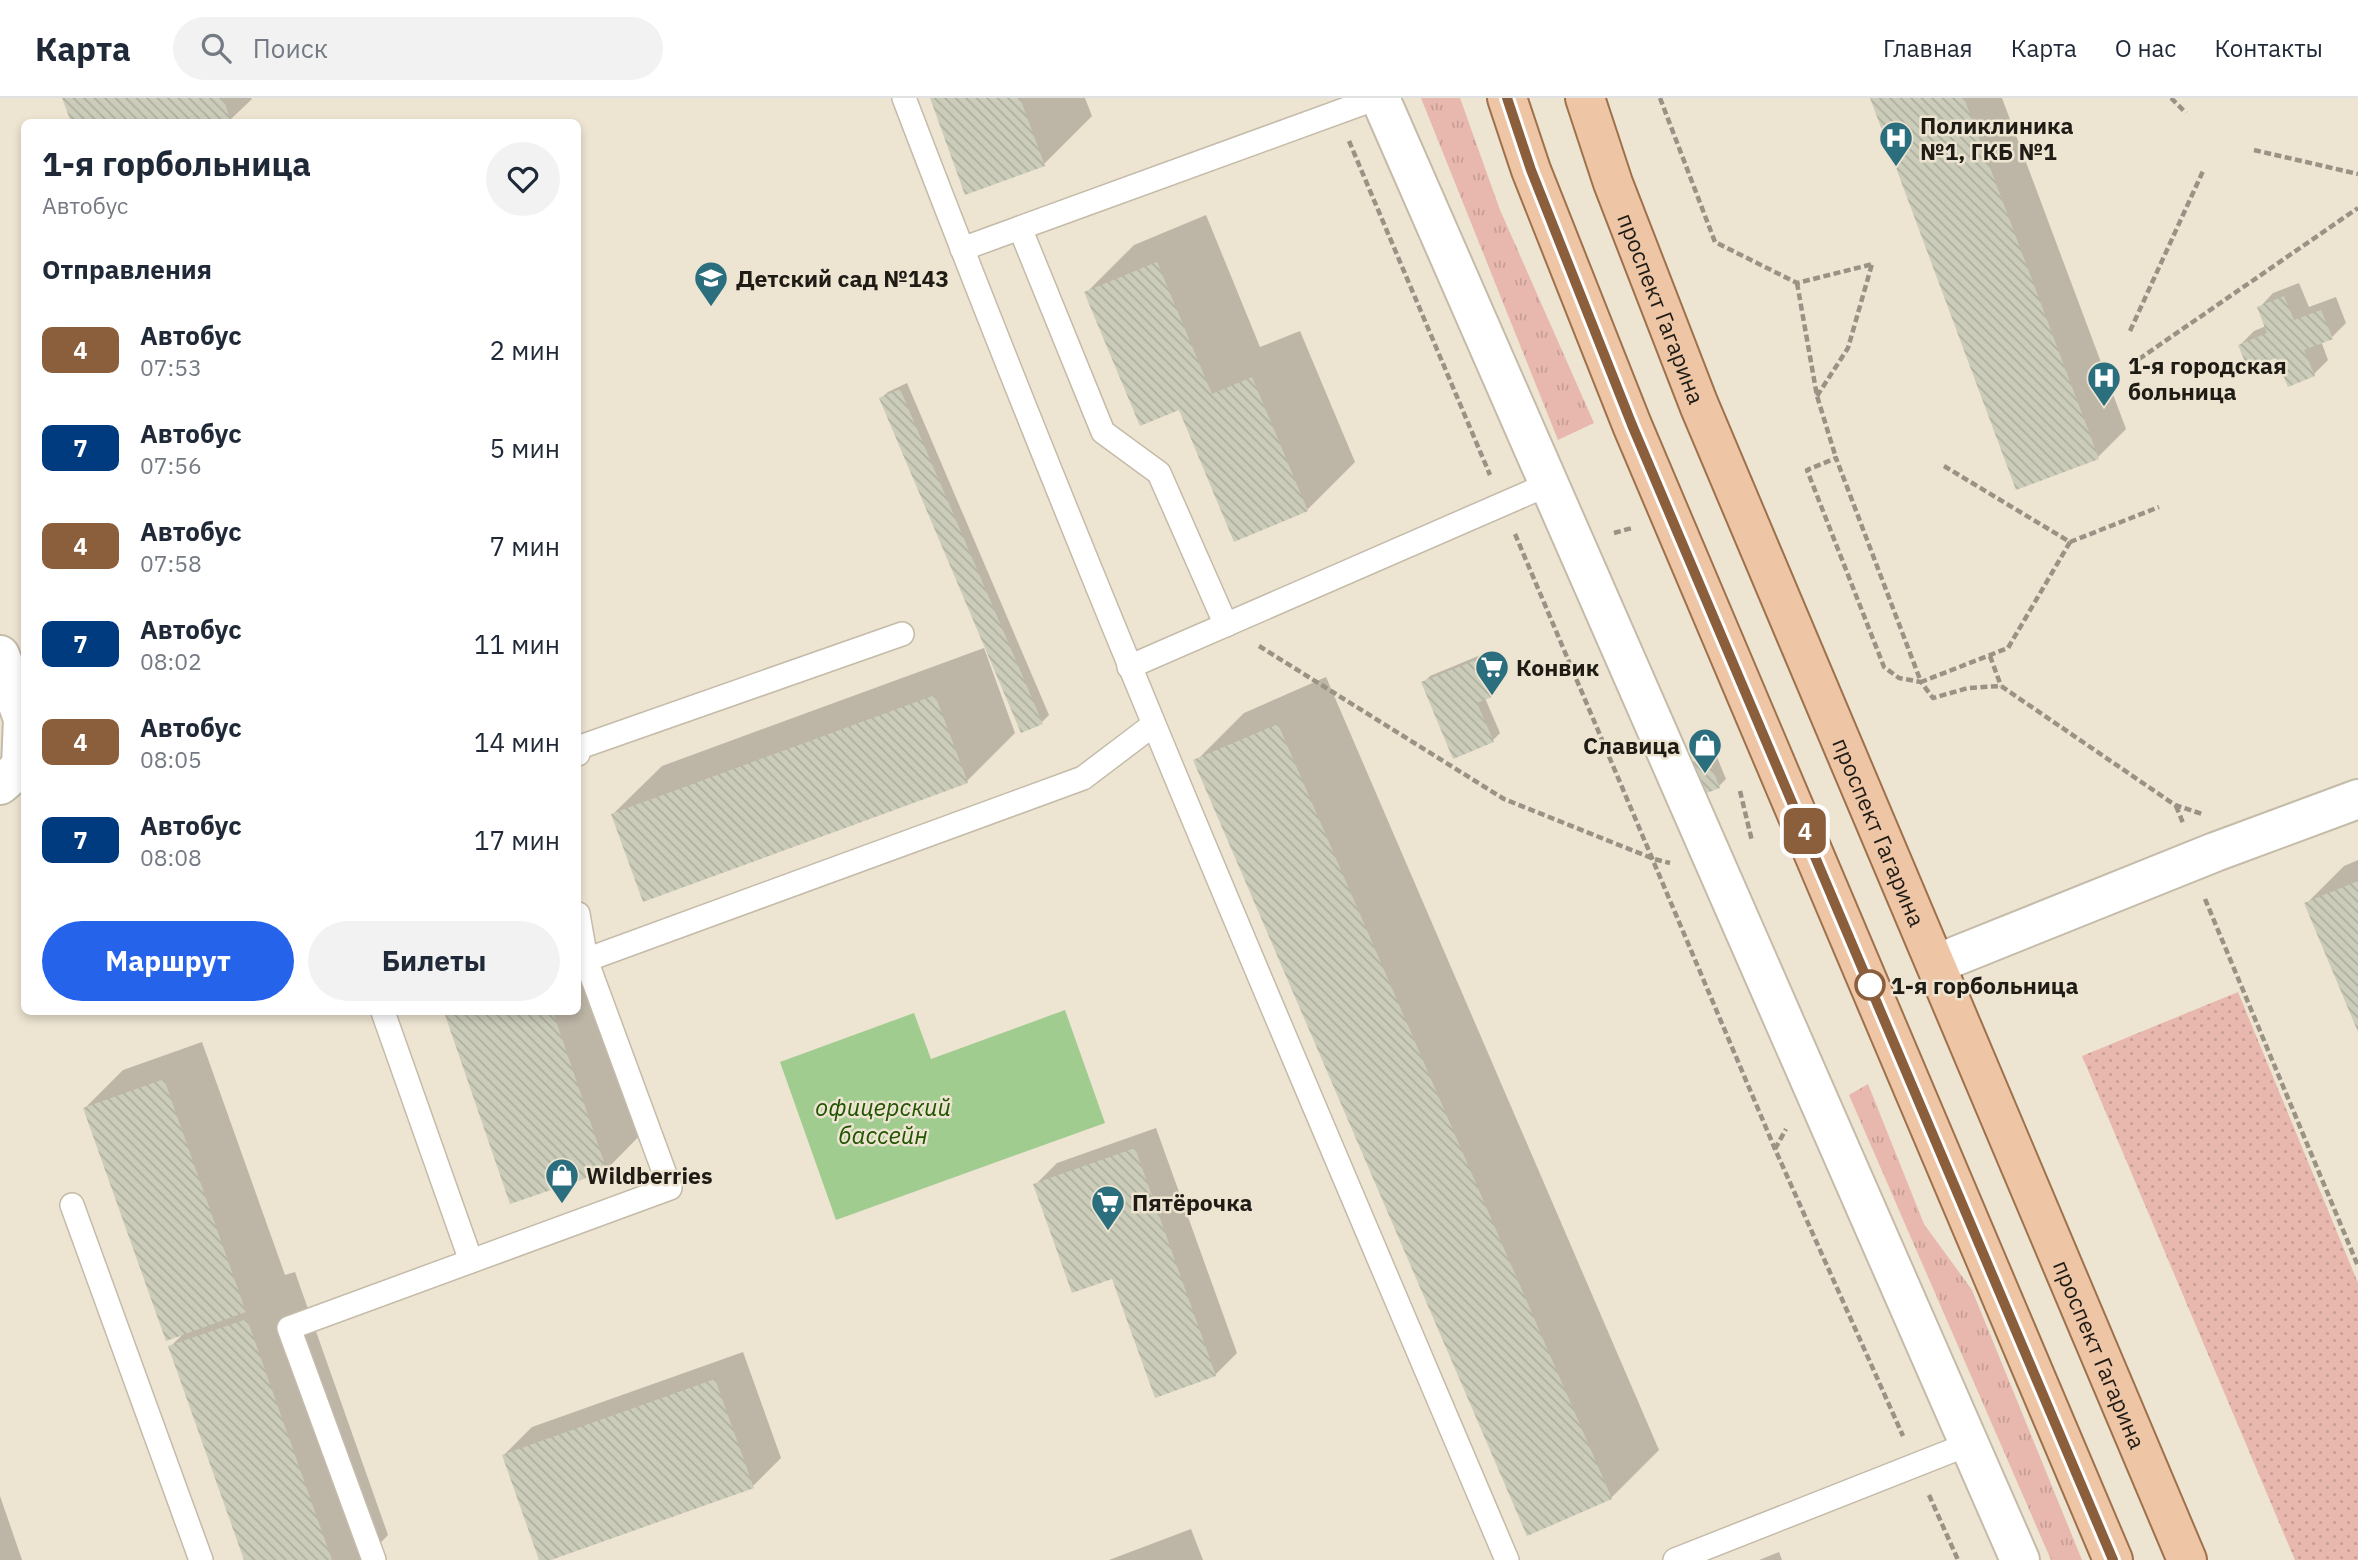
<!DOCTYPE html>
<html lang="ru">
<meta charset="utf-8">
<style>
:root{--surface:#fff;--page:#f2f2f3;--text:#1f2937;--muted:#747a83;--line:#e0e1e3;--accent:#2563eb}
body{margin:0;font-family:"IBM Plex Sans",sans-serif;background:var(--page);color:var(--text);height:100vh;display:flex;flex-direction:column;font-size:26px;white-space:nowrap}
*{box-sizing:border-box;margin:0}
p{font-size:23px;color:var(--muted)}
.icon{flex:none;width:38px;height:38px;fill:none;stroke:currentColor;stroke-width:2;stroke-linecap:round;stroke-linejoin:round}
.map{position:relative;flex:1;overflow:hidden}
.panel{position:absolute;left:21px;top:21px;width:560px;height:896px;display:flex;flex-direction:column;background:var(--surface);border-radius:10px;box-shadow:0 4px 10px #0003}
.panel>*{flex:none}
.badge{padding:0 14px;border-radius:10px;font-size:24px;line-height:46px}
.map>.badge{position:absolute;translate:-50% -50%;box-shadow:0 0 0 4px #fff}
h2{padding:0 21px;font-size:26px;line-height:63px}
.round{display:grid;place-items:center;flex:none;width:74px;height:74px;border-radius:37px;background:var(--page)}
.head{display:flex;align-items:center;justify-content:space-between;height:119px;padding:0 21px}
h1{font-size:33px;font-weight:700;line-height:52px}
.action{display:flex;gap:14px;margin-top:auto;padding:14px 21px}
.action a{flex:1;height:80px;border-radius:42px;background:var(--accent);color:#fff;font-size:28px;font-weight:700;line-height:80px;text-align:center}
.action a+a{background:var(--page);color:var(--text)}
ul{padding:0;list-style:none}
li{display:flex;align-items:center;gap:21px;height:98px;padding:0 21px}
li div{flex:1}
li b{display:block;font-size:26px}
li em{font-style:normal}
li .badge{min-width:77px;font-weight:700;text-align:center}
header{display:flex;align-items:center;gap:42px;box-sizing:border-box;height:98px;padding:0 35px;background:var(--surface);border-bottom:2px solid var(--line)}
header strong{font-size:33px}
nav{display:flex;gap:38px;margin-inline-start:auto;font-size:24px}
.search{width:490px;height:63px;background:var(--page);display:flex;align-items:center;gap:18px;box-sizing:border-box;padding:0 24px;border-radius:38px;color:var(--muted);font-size:26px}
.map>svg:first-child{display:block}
</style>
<header>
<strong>Карта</strong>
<div class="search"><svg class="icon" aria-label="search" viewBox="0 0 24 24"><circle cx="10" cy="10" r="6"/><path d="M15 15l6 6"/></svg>Поиск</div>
<nav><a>Главная</a><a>Карта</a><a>О нас</a><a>Контакты</a></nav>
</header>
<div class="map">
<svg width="2358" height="1462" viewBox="0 0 2358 1462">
<defs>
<pattern id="grass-tufts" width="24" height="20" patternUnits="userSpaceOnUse" patternTransform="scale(1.75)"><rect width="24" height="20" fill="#e8b8ae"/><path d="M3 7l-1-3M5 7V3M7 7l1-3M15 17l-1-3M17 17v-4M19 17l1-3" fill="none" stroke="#c79e95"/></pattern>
<pattern id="park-dots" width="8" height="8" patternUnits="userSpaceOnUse" patternTransform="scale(1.75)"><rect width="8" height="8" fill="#e8b8ae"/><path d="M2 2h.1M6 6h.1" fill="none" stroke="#c79e95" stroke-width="1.8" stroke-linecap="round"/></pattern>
<pattern id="building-back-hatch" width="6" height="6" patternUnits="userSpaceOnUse" patternTransform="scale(1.75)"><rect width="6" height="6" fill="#cbccb9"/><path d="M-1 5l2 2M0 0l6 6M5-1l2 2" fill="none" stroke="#aeaf9e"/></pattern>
</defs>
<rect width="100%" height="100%" fill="#ede4d1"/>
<!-- grass -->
<g fill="url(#grass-tufts)">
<polygon points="1421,0 1460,0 1500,112 1594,325 1558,342"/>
<polygon points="1868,986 1924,1126 1972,1192 2082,1462 2051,1462 1849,997"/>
</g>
<!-- park -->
<polygon fill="url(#park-dots)" points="2238,894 2358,1185 2358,1462 2295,1462 2082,958"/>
<!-- water -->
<polygon fill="#a0cc90" points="1065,912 1105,1025 836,1122 780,964 914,915 931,961"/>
<!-- shadow -->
<g fill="#0003">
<polygon points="64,0 251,0 252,1 230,22 224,24 73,24"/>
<polygon points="932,0 1085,0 1092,18 1044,66"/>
<polygon points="1871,0 2002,0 2126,331 2098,359"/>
<polygon points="1206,117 1260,249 1300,233 1355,364 1307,412 1180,310 1086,195 1134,147"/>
<polygon points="2299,185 2309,209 2336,199 2346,225 2332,239 2321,243 2328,262 2314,276 2277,258 2240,247 2254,233 2266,228 2259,210 2273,195"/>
<polygon points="907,285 1049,617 1042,624 881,300 888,294"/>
<polygon points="984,550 1015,635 967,683 613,716 662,668"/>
<polygon points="1483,556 1498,591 1485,600 1500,635 1493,642 1423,585 1430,578"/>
<polygon points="1326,579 1659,1352 1611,1400 1196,663 1244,615"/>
<polygon points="1714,652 1726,681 1719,688 1693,665 1699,658"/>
<polygon points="2358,762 2358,930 2306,806 2344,768"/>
<polygon points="578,797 654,1023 606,1072 511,1104 446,914 578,914"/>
<polygon points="202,944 285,1177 295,1174 388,1437 364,1462 246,1462 170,1249 184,1235 85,1010 123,972"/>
<polygon points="1156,1030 1237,1255 1215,1277 1113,1179 1035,1087 1057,1065"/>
<polygon points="743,1254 781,1360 753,1388 546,1462 540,1462 504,1357 532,1329"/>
<polygon points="0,1398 22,1462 0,1462"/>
<polygon points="1191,1431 1203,1462 1109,1462"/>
<polygon points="1779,1454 1782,1462 1759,1462"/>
</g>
<!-- building -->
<g fill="url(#building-back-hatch)">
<polygon points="62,0 223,0 231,24 71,24"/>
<polygon points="930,0 1020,0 1045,68 965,97"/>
<polygon points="1870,0 1964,0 2099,361 2016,392"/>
<polygon points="1157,164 1212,296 1252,279 1308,413 1234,444 1179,312 1140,328 1084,194"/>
<polygon points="2284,198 2294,222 2321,212 2333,241 2304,252 2315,278 2288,289 2276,260 2248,271 2238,247 2267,235 2257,209"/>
<polygon points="900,291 1043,626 1021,635 879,300"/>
<polygon points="1476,562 1492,599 1477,605 1494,644 1453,661 1421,584"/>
<polygon points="935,597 968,685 643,804 611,716"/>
<polygon points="1278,626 1612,1401 1527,1438 1193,662"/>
<polygon points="1707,657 1720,690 1704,696 1691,664"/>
<polygon points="2358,783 2358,934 2304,805"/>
<polygon points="444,914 553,914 607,1073 510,1106"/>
<polygon points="164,981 246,1214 166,1243 83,1010"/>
<polygon points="1135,1050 1216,1278 1155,1300 1112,1181 1072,1195 1033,1086"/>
<polygon points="247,1221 332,1462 244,1462 168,1248"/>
<polygon points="715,1281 754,1390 551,1462 539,1462 502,1357"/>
</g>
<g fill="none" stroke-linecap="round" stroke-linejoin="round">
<!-- service casing -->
<g stroke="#c4bba9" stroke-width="26">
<g id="service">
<path d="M904 0C1092 493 1301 977 1507 1462"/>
<polyline points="1020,130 1103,334 1159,375 1226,527"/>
<polyline points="962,151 1377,0"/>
<polyline points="1129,569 1549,386"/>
<polyline points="578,656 580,649 902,536"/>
<polyline points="578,816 586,862"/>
<polyline points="383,914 471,1163"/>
<polyline points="72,1107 201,1462"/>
<polyline points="374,1462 289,1230 670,1090 586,862 1083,680 1153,627"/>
<polyline points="1675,1462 1969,1346"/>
</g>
</g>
<!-- minor casing -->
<g stroke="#c4bba9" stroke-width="42">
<g id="minor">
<polyline points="1380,0 2020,1462"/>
<polyline points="0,557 23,621 21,669 0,687"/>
<polyline points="1936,866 2215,754 2358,701"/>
</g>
</g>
<!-- primary casing -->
<g stroke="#9e714d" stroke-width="42">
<g id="primary">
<polyline points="1507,0 1531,72 1632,327 2113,1462"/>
<path id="s1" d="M1585 0 1613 85 1699 307 2187 1462"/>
</g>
</g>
<!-- path -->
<g stroke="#9a9385" stroke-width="4.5" stroke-dasharray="7 3.5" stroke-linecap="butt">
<polyline points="1660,0 1715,144 1797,185 1873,166"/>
<polyline points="2171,0 2186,15"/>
<polyline points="1349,43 1490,377"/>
<polyline points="2254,52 2358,76"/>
<polyline points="1797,185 1817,298 1836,360"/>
<polyline points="2130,233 2203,73"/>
<polyline points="2139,261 2358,110"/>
<polyline points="1817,298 1848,250 1872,166"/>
<polyline points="1944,368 2070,444 2159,409"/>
<polyline points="1614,435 1632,430"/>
<polyline points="1515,436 1775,1051 1903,1338"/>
<polyline points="2070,444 2008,550 1921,584 1836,360 1807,372 1884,569 1899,580 1921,584 1933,600 1968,590 2001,588 2175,707 2202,716"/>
<polyline points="1259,548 1504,701 1654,761 1670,765"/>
<polyline points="1990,558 2001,588"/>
<polyline points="1740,693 1752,743"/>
<polyline points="2176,708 2183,725"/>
<polyline points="2205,801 2358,1168"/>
<polyline points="1775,1051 1786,1031"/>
<polyline points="1929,1397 1958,1462"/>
</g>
<!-- service -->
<use href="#service" stroke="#fff" stroke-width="23"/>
<!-- minor -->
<use href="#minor" stroke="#fff" stroke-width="38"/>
<!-- primary -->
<use href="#primary" stroke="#eec6a6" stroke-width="38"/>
</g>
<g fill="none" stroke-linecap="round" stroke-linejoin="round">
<!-- line casing -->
<g stroke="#fff" stroke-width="16">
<polyline id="line" points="1507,0 1531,72 1632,327 2113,1462"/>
</g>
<!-- line -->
<use href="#line" stroke="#8b5e3c" stroke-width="10"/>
</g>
<!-- icons -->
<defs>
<g id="hospital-pin" transform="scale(1.75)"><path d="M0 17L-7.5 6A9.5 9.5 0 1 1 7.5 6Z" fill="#2b6f7f" stroke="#ede4d1"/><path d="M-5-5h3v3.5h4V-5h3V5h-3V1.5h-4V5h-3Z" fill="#fff"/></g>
<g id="school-pin" transform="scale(1.75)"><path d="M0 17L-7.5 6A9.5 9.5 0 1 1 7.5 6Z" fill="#2b6f7f" stroke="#ede4d1"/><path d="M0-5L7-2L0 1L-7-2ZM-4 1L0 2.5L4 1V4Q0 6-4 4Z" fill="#fff"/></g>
<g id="supermarket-pin" transform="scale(1.75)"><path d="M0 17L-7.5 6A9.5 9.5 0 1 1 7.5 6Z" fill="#2b6f7f" stroke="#ede4d1"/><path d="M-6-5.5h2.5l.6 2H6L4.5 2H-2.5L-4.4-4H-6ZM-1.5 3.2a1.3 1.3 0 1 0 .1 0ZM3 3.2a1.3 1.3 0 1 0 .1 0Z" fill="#fff"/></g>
<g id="shop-pin" transform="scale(1.75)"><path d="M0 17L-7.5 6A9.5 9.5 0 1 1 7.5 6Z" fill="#2b6f7f" stroke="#ede4d1"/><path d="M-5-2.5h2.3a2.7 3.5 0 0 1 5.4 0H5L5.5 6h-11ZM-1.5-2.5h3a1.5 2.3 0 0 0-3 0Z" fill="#fff"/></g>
</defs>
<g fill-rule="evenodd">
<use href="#hospital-pin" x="1896" y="40"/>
<use href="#school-pin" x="711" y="180"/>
<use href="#hospital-pin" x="2104" y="280"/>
<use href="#supermarket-pin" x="1492" y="569"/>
<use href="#shop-pin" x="1705" y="647"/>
<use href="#shop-pin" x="562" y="1077"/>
<use href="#supermarket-pin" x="1108" y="1104"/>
</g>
<!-- markers -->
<circle fill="#fff" stroke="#8b5e3c" stroke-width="3.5" cx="1870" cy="887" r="14"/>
<g text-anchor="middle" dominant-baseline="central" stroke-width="5" stroke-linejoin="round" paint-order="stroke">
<!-- poi labels -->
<g font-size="23" font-weight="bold" fill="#1f1b15" stroke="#ede4d1" text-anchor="start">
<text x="1920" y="27">Поликлиника<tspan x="1920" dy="26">№1, ГКБ №1</tspan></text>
<text x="736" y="180">Детский сад №143</text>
<text x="2128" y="267">1-я городская<tspan x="2128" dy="26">больница</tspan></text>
<text x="1516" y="569">Конвик</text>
<text x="1680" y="647" text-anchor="end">Славица</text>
<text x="586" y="1077">Wildberries</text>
<text x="1132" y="1104">Пятёрочка</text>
</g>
<!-- street labels -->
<g font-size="23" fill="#1f1b15" stroke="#ede4d1">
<text stroke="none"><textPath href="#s1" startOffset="224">проспект Гагарина</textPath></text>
<text stroke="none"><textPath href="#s1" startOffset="791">проспект Гагарина</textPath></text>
<text stroke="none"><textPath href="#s1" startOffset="1358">проспект Гагарина</textPath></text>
</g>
<!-- stop labels -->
<g font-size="23" font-weight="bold" fill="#1f1b15" stroke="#ede4d1" text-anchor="start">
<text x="1891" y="887">1-я горбольница</text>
</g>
<!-- water labels -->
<g font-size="24" font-style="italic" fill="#205500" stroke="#ede4d1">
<text x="883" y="1009">офицерский<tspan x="883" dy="28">бассейн</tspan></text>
</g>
</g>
</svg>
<b class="badge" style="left:1805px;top:733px;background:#8b5e3c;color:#fff">4</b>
<section class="panel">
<div class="head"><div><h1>1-я горбольница</h1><p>Автобус</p></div><a class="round"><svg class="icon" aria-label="heart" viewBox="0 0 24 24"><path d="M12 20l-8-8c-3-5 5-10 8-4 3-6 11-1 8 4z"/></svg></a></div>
<h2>Отправления</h2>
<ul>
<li><span class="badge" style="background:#8b5e3c;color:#fff">4</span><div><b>Автобус</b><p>07:53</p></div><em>2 мин</em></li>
<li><span class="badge" style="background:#003b80;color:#fff">7</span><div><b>Автобус</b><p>07:56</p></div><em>5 мин</em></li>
<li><span class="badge" style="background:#8b5e3c;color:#fff">4</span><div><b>Автобус</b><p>07:58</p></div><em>7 мин</em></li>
<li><span class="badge" style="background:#003b80;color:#fff">7</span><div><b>Автобус</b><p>08:02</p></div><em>11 мин</em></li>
<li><span class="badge" style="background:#8b5e3c;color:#fff">4</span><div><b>Автобус</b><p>08:05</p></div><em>14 мин</em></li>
<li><span class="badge" style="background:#003b80;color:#fff">7</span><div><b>Автобус</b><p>08:08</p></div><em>17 мин</em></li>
</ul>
<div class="action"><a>Маршрут</a><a>Билеты</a></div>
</section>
</div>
